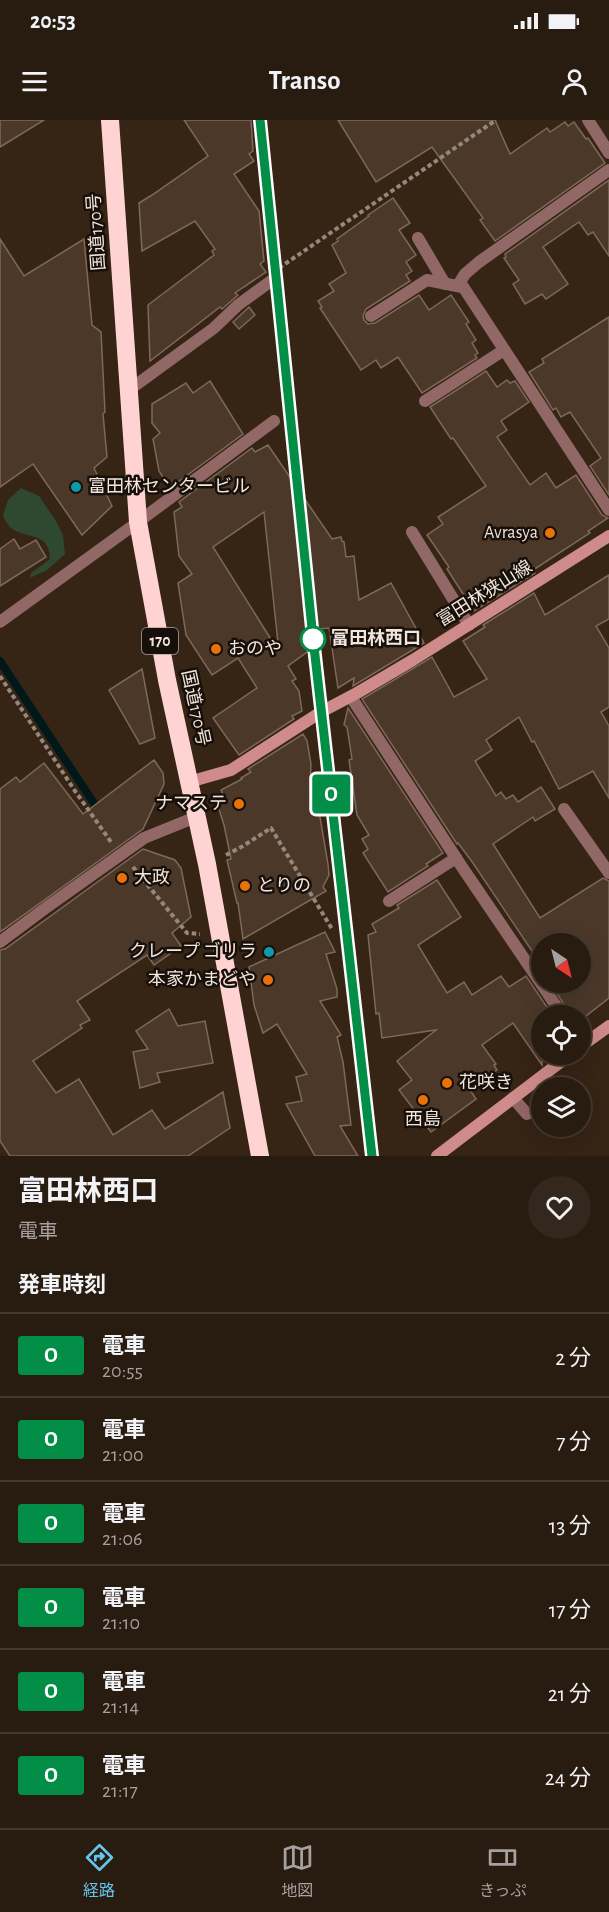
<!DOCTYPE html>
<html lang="ja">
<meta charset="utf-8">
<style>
:root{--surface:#281b10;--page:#34281e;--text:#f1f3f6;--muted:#a5a19f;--line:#443930;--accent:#65c5ee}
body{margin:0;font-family:"Alegreya Sans","Noto Sans JP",sans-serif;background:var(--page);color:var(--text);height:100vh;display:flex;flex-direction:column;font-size:22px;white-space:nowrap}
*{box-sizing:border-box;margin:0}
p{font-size:20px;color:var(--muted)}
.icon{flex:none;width:33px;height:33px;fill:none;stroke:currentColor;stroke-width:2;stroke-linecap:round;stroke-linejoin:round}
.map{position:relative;height:1036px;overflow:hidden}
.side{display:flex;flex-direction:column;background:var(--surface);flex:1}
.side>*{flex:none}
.badge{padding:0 12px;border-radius:4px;font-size:21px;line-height:39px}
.needle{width:39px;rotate:145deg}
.tools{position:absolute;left:531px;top:813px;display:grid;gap:12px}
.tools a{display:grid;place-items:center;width:60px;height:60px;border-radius:50%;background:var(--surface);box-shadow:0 6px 24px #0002,0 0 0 2px var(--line);font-size:30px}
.map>.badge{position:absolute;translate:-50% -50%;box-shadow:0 0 0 3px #fff}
h2{padding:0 18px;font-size:22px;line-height:54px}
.round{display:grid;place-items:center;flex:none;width:63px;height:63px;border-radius:32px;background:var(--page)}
.summary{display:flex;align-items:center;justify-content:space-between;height:102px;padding:0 18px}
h1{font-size:28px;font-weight:700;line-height:45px}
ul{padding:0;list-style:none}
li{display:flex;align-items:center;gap:18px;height:84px;padding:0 18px;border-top:2px solid var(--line)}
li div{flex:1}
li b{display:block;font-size:22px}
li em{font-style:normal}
li .badge{min-width:66px;font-weight:700;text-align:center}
.status{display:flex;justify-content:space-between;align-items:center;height:42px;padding:0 30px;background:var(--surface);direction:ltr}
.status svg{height:16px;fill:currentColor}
header{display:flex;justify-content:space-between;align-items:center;height:78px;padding:0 18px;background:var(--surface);font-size:27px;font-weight:700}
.dock{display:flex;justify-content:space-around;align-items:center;height:84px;border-top:2px solid var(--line);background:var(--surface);font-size:16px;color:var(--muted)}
.dock a{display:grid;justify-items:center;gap:3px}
.dock .active{color:var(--accent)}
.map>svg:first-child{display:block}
</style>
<div class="status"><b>20:53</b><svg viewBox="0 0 49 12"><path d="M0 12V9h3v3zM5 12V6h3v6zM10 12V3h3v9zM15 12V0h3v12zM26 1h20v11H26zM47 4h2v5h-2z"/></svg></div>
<header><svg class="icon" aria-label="menu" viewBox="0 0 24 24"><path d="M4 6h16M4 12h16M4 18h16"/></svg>Transo<svg class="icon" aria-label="person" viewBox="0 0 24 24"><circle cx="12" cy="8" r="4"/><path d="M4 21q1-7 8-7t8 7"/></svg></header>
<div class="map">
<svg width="609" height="1036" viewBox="0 0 609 1036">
<rect width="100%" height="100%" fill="#362415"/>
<!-- green -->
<path fill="#2f4930" d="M21 368 39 376 56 401 63 415 65 434 47 450 30 458 31 453 50 439C49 411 28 420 11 408 8 405 5 400 3 396L8 380Z"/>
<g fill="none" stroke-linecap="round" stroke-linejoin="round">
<!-- stream -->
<polyline stroke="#00181a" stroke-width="8" points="0,541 99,691"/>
</g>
<!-- building -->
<g fill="#4b3829" stroke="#7e6958" stroke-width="1.5" fill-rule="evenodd">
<polygon points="0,0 44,0 0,27"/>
<polygon points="184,0 251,0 253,31 249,34 254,41 234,54 259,91 264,141 260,144 266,152 235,173 238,175 222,189 220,187 150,241 148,185 214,135 212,131 215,129 195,101 142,131 139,83 152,75 208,36"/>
<polygon points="338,0 495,0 510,34 547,8 550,12 565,2 568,6 574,2 586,19 588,18 605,43 495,121 480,100 483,98 432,27 376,62"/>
<polygon points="609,60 609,136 593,112 588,115 579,102 543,127 568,164 546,179 542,174 525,184 513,164 519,160 504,138 506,137 505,134"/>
<polygon points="393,78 410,103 399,110 416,135 406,142 412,151 406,155 410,161 366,189 363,196 364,200 368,204 375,203 419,175 429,190 451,175 469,202 466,204 476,220 472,223 478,233 475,235 477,238 422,273 398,237 381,248 376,240 361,250 320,188 322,187 318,181 334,171 329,164 346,153 332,125 338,121 337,119 369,96 368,95"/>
<polygon points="0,119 24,156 84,119 92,205 101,212 105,292 103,294 107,337 94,348 112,386 82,415 33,344 0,367"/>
<polygon points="249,187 255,195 239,209 233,202"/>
<polygon points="609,197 609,375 590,346 601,338 570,292 561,297 556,288 553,290 529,252 544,243 542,239"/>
<polygon points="486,251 497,267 507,260 510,263 515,261 529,282 501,301 507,310 497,317 530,365 546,353 556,368 576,355 602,395 608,398 588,411 590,413 533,450 535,453 474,491 447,449 449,447 427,415 443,404 438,397 486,366 453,318 451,319 430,287"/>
<polygon points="210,261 243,314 170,368 159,351 153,319 160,313 152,303 152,284 186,263 193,273"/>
<path d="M268 325 332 419 341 417 342 421 344 422 346 437 354 436 359 480 391 463 424 523 353 566 354 558 338 568 329 508 319 509 318 524 288 546 296 559 292 561 299 571 302 591 292 596 294 599 239 635 213 598 257 568 238 538 212 555 186 515 178 463 192 454 179 436 174 392 182 387 179 382 252 328 255 332ZM264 392 279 532 213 427Z"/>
<polygon points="14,419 20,429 36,420 46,437 0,466 0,429"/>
<polygon points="609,455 609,499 596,506 609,528 609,587 601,592 609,606 609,678 593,651 559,669 534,621 532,622 519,597 486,620 492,630 475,641 496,676 501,672 506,679 513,675 518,682 541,667 555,689 535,701 533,697 493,724 540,798 603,758 609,761 609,878 586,896 571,896 550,862 580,862 580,824 542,824 542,846 473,743 458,723 457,724 362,579 432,537 454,577 487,559 463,521 485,507 483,505 534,473 545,495"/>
<polygon points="142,549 155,618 140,624 109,570"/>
<polygon points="348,588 443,733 426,744 428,746 388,772 363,733 368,729 362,719 369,715 357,695 349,640 352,639 347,607 344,605"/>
<polygon points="303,614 307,621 311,644 310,665 314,662 328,744 329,755 323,767 326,771 243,819 238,783 237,783 227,740 231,739 224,705 217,683 225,679 221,670 242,659 241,658 251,652 248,649"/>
<polygon points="154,640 163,653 164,664 143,709 0,812 0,669 16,657 20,662 44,643 83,694"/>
<polygon points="143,729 175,740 181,748 191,797 172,813 181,826 154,845 147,835 77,881 90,900 80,905 82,908 33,941 56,973 79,959 113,1015 152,990 165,1009 223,972 230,1008 188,1036 10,1036 0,1021 0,830 5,829"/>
<polygon points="437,760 461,797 418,825 447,873 464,862 472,875 501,856 509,867 526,856 553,896 542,896 542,945 513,903 482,925 496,944 494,945 497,950 470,970 476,979 431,1012 399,970 412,960 397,941 436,910 382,918 379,893 376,894 368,815 376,812 372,804 399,788 397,785"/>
<polygon points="325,812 335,832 326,834 337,869 337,877 320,881 341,915 337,917 343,942 351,1005 340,1006 358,1036 315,1036 286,984 302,981 296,957 307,954 277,904 263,913 254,885 249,847"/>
<polygon points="169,889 178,906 205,901 213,943 157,953 160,962 140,968 133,932 148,929 136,911"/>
</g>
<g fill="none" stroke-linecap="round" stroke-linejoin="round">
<!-- path -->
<g stroke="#95877b" stroke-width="4" stroke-dasharray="4.5 3" stroke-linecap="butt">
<polyline points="279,148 496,0"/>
<polyline points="0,556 75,671 111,722"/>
<polyline points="226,735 243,726 271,708 332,809"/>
<polyline points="133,747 187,813 200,814"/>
</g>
<!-- lane -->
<g stroke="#926867" stroke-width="12">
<polyline points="412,412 469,505"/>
<polyline points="389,781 456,738"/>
<polyline points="513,978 527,994"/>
</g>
<!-- street -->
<g stroke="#926867" stroke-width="12">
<polyline points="588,0 609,33"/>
<polyline points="609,50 479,142 465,154 460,162 609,390"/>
<polyline points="418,118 445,164"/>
<polyline points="371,196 427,160 462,167"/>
<polyline points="129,270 214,208 238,185 271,161"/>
<polyline points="425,281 504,230"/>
<polyline points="0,502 138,402 274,301"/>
<polyline points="351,577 462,747 563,896"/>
<polyline points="564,689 609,753"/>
<polyline points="0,822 47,787 144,718 196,697"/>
</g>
<!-- secondary -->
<g stroke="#ce8b89" stroke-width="12">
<polyline points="189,662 231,650 321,592 357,573 413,540 609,416"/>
<polyline points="580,927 609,906"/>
<polyline points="437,1036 571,934"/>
</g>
<!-- highway -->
<polyline stroke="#fed3d2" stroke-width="18" points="110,0 138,402 167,560 207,744 260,1036"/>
<!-- rail casing -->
<g stroke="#d7cac1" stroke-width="7">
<polyline id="rail" points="260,0 313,518 372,1036"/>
</g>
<!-- rail -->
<use href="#rail" stroke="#170f09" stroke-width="4.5" stroke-dasharray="14" stroke-linecap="butt"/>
</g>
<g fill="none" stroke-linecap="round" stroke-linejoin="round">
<!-- line casing -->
<g stroke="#fff" stroke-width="14">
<polyline id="line" points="260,0 313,518 372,1036"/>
</g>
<!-- line -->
<use href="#line" stroke="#028e46" stroke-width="9"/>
</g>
<!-- markers -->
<g fill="#0f9aa8" stroke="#170f09" stroke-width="2">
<circle cx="76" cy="367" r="6"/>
<circle cx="269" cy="832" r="6"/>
</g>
<g fill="#e8710a" stroke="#170f09" stroke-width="2">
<circle cx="550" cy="413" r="6"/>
<circle cx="216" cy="529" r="6"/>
<circle cx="239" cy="684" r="6"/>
<circle cx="122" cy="758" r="6"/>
<circle cx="245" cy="766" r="6"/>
<circle cx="268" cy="860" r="6"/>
<circle cx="447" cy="963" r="6"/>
<circle cx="423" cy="980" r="6"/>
</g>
<circle fill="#fff" stroke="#028e46" stroke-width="3" cx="313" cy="519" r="12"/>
<g text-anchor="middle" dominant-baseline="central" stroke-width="5" stroke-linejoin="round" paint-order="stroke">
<!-- shield labels -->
<rect fill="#170f09" stroke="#b0a59d" stroke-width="1.5" x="142" y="508" width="36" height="26" rx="4.5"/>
<g font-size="16" font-weight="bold" fill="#f1e5dc">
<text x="160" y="521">170</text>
</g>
<!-- street labels -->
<g font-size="18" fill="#f1e5dc" stroke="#170f09">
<text transform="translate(97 112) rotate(-94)">国道170号</text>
<text transform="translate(485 474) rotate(-32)">富田林狭山線</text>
<text transform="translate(195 588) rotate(78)">国道170号</text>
</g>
<!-- poi labels -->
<g font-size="18" fill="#f1e5dc" stroke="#170f09" text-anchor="start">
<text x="88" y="367">富田林センタービル</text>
<text x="538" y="413" text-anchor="end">Avrasya</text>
<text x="228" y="529">おのや</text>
<text x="227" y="684" text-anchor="end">ナマステ</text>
<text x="134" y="758">大政</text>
<text x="257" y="766">とりの</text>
<text x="257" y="832" text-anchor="end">クレープ ゴリラ</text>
<text x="256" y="860" text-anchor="end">本家かまどや</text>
<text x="459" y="963">花咲き</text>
<text x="423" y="1000" text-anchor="middle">西島</text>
</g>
<!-- stop labels -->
<g font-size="18" font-weight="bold" fill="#f1e5dc" stroke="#170f09" text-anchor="start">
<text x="331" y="519">富田林西口</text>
</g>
</g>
</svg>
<div class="tools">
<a><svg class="needle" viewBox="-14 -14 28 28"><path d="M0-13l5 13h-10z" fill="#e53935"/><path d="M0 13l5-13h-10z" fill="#a5a19f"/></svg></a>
<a><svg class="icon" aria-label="locate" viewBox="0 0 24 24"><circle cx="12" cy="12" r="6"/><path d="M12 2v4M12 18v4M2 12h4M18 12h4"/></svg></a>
<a><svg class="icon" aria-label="layers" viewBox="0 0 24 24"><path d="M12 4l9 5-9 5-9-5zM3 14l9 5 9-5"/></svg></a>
</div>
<b class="badge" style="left:331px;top:674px;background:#028e46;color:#fff">O</b>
</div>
<section class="side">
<div class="summary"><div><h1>富田林西口</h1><p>電車</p></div><a class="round"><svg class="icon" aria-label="heart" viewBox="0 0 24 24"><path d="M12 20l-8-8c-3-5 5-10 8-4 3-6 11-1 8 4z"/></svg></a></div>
<h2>発車時刻</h2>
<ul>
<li><span class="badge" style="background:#028e46;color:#fff">O</span><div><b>電車</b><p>20:55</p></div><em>2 分</em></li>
<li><span class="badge" style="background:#028e46;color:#fff">O</span><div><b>電車</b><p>21:00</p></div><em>7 分</em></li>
<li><span class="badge" style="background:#028e46;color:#fff">O</span><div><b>電車</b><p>21:06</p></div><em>13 分</em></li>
<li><span class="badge" style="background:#028e46;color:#fff">O</span><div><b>電車</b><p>21:10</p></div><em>17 分</em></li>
<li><span class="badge" style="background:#028e46;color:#fff">O</span><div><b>電車</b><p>21:14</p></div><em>21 分</em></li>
<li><span class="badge" style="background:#028e46;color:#fff">O</span><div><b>電車</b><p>21:17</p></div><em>24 分</em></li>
</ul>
</section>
<nav class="dock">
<a class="active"><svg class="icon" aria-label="directions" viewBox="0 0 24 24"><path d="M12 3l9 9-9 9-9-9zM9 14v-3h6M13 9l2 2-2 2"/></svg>経路</a>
<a><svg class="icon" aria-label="map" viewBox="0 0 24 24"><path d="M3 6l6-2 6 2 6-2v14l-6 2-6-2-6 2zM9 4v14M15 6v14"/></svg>地図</a>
<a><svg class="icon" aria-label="tickets" viewBox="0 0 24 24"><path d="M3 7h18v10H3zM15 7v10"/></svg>きっぷ</a>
</nav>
